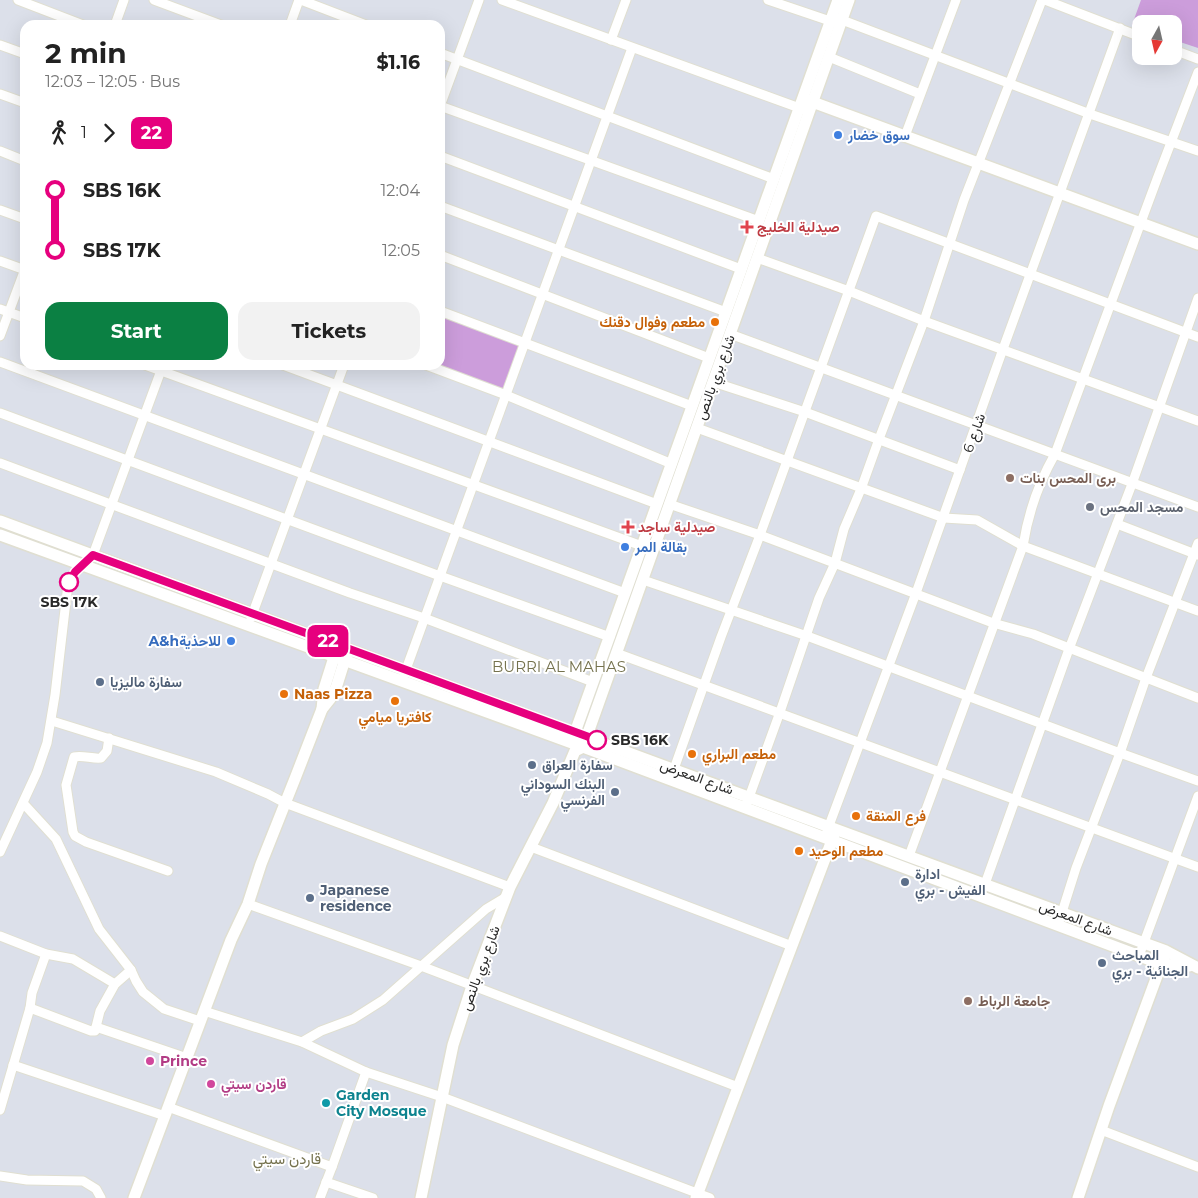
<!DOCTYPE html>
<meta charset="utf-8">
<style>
:root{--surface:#fff;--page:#f2f2f2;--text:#222;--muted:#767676;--accent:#0b8043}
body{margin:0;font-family:Montserrat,Vazirmatn,sans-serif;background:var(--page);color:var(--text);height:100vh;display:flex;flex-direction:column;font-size:19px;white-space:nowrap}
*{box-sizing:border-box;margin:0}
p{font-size:16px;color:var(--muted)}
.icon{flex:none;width:28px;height:28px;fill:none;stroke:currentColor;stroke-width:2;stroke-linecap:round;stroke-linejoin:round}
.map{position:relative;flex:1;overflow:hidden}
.details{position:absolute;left:20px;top:20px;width:425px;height:350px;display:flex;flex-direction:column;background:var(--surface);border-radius:15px;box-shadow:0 5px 20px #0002}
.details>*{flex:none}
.badge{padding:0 10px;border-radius:8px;font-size:18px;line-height:32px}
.needle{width:32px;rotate:188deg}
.buttons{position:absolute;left:1132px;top:15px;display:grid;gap:10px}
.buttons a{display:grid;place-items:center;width:50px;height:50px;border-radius:10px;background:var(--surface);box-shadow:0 5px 20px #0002;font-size:25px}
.map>.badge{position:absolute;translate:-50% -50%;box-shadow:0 0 0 2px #fff}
.legs{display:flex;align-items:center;gap:8px;height:55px;padding:0 25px;font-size:16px}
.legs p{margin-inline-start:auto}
.headline{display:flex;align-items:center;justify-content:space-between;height:85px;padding:0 25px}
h1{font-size:28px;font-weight:700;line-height:38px}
.action{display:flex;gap:10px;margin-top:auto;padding:10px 25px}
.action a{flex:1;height:58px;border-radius:15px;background:var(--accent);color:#fff;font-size:20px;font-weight:700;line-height:58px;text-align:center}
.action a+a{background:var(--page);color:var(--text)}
ul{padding:0 25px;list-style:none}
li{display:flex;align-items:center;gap:18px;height:60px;font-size:19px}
li i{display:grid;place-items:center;width:8px;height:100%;margin:0 6px;background:currentColor}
li i::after{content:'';width:12px;height:12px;margin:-6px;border:4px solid;border-radius:50%;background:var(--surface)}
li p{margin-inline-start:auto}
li:first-child i{background:linear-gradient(#0000 50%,currentColor 0)}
li:last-child i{background:linear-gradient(currentColor 50%,#0000 0)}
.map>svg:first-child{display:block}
</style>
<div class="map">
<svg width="1198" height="1198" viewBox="0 0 1198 1198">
<rect width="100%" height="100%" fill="#dce0ea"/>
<!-- green -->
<g fill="#cc9ddb">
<polygon points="1141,0 1198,0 1198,48 1174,40 1174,24 1141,24 1141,28 1132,25"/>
<polygon points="440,314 521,344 503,389 438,365 440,365"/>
</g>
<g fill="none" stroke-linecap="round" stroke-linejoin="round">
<!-- street casing -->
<g stroke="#e0dfd1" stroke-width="11">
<g id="street">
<polyline points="18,0 83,25"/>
<polyline points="154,0 221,25"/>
<polyline points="301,0 366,25"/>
<polyline points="502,0 805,110"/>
<polyline points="768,0 830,21 842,20 1090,114 1198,151"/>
<polyline points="1045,0 1141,37"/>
<polyline points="115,25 124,0"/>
<polyline points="290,25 299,0"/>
<polyline points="611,40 626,0"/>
<polyline points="0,45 25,54"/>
<polyline points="1174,50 1198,59"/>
<polyline points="440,53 774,179"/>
<polyline points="829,57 920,94"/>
<polyline points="0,94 25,103"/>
<polyline points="440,106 759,221"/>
<polyline points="440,106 479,0"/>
<polyline points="905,136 956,0"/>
<polyline points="0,151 25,161"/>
<polyline points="440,156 741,269"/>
<polyline points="440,206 726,312"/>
<polyline points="0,210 25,219"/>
<polyline points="440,255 709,358"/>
<polyline points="757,258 849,291 924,321 1198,421"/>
<polyline points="0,261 25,270"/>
<polyline points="0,309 25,318"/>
<polyline points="440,311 692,406"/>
<polyline points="730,334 1198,507"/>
<polyline points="0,336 25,269"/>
<polyline points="0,362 625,593"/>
<polyline points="145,365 642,546"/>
<polyline points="283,365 657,504"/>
<polyline points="426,365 506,395 672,464"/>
<polyline points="713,382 805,412 960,470"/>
<polyline points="0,413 440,576 610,637"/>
<polyline points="697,428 944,518 977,520 1023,546 1198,611"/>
<polyline points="0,463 350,593 424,618 593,682"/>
<polyline points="669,504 760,535 993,623 1033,634 1198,698"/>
<polyline points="1117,524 1198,555"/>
<polyline points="643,580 807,636 1120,753 1198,781"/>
<polyline points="251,618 344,365"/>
<polyline points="616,653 1198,867"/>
<polyline points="404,675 632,48"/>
<polyline points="52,721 216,772 268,794 285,803 510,887"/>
<path d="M109 738 107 751 101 758C92 759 83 755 74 757L66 785 73 832 75 836 86 842 168 871"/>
<polyline points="674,769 721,637 760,535 876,216 1198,337"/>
<polyline points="23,803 56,839 99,929 131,970 136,981 143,992 164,1009 200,1021"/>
<polyline points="747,803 780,712 819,598 835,563 844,529 861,489 879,439 924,321 964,200 1042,0"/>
<polyline points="827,831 916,593 1003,349 1120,28"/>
<polyline points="531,847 792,946"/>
<polyline points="0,852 37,772 47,743 55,695 68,584 75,572 93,555 163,365"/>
<path d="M909 856 1023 546C1028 514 1039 482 1055 454L1157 179 1198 72"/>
<polyline points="985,884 1069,649 1132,484 1198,298"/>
<polyline points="248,904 421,966 738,1087"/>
<polyline points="1058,925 1076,868 1120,753 1146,678 1198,543"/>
<polyline points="0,936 46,954 73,959 115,984"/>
<polyline points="1139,956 1198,796"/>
<polyline points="30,1008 91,1031 95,1031 100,1011 115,984 131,970"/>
<polyline points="204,1011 302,1042 366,1072 442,1097 710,1198"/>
<polyline points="96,1027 187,1058"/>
<polyline points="302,1042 321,1031 353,1019 383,1000 486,909 506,897"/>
<polyline points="13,1065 165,1116"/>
<polyline points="168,1107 332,1167 366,1072"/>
<polyline points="0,1110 30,1008 32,993 46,954"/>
<polyline points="1101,1130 1198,1167"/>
<polyline points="0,1176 27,1180 83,1181 96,1189 101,1198"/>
<polyline points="326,1182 373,1198"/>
<polyline points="320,1198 332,1167"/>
</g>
</g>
<!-- secondary casing -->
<g stroke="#e0dfd1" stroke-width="14">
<g id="secondary">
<polyline points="807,100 1198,244"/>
<polyline points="0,521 1144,943 1166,951 1198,968"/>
<polyline points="0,535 583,747 1161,964 1189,966"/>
<polyline points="322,709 324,689 336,651"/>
<polyline points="573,738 838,0"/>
<polyline points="134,1198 231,940 248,904 261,864 296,776 322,709 330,699 336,688 347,653"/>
<polyline points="421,1198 453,1045 472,986 510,887 553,803 575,751 583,747 849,0"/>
<polyline points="696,1198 834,835"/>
<polyline points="1078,1198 1109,1106 1164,957"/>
</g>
</g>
<!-- street -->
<use href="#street" stroke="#fff" stroke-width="9"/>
<!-- secondary -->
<use href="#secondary" stroke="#fff" stroke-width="11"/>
</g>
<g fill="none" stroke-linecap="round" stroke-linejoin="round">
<!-- line-1 casing -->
<g stroke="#fff" stroke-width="11">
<polyline id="line-1" points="69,582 75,572 93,555 597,740"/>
</g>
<!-- line-1 -->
<use href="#line-1" stroke="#e6007e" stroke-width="8"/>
</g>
<!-- markers -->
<g fill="#3f7fe0" stroke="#fff" stroke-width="2">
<circle cx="838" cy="135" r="5"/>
<circle cx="625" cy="547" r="5"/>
<circle cx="231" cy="641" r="5"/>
</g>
<g fill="#e0444e" stroke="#fff" stroke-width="2">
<path d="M744.5 219.5h5v5h5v5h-5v5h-5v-5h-5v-5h5z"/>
<path d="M625.5 519.5h5v5h5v5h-5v5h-5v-5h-5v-5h5z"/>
</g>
<g fill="#e8710a" stroke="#fff" stroke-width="2">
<circle cx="715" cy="322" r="5"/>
<circle cx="284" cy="694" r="5"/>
<circle cx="395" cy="701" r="5"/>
<circle cx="692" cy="754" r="5"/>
<circle cx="856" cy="816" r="5"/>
<circle cx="799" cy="851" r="5"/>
</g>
<g fill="#8d6e63" stroke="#fff" stroke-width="2">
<circle cx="1010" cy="478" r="5"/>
<circle cx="968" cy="1001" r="5"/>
</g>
<circle fill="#6b7280" stroke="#fff" stroke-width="2" cx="1090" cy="507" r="5"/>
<g fill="#fff" stroke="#e6007e" stroke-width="2.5">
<circle cx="69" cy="582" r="9"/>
<circle cx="597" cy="740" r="9"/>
</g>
<g fill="#5c6f8a" stroke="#fff" stroke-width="2">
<circle cx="100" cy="682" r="5"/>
<circle cx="532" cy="765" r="5"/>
<circle cx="615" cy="792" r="5"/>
<circle cx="905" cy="882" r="5"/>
<circle cx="310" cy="898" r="5"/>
<circle cx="1102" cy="963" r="5"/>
</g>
<g fill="#d1479c" stroke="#fff" stroke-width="2">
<circle cx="150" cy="1061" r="5"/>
<circle cx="211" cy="1084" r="5"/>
</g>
<circle fill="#0f9aa8" stroke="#fff" stroke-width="2" cx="326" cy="1103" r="5"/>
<g text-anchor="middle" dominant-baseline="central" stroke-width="4" stroke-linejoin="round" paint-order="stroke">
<!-- shop labels -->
<g font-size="14" font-weight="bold" fill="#366cbe" stroke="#fff" text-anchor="start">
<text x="848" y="135">سوق خضار</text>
<text x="635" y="547">بقالة المر</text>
<text x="221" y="641" text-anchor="end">A&amp;hللاحذية</text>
</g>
<!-- health labels -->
<g font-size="14" font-weight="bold" fill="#be3a42" stroke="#fff" text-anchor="start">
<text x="757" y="227">صيدلية الخليج</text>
<text x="638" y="527">صيدلية ساجد</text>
</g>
<!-- food labels -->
<g font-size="14" font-weight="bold" fill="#c56008" stroke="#fff" text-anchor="start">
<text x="705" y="322" text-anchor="end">مطعم وفوال دقنك</text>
<text x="294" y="694">Naas Pizza</text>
<text x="395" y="717" text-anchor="middle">كافتريا ميامي</text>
<text x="702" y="754">مطعم البراري</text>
<text x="866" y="816">فرع المنقة</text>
<text x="809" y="851">مطعم الوحيد</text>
</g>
<!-- street labels -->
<g font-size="14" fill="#292929" stroke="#fff">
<text transform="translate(715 377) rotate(-70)">شارع بري بالنص</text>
<text transform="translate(974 433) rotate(-70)">شارع 6</text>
<text transform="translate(697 777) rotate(20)">شارع المعرض</text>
<text transform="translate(1076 918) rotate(20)">شارع المعرض</text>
<text transform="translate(480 968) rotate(-70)">شارع بري بالنص</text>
</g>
<!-- education labels -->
<g font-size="14" font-weight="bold" fill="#785e54" stroke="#fff" text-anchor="start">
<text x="1020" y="478">برى المحس بنات</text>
<text x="978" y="1001">جامعة الرباط</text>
</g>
<!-- worship labels -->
<g font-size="14" font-weight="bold" fill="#5b616d" stroke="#fff" text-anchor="start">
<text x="1100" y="507">مسجد المحس</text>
</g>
<!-- stop labels -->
<g font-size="14" font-weight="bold" fill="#292929" stroke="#fff">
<text x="69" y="602">SBS 17K</text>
<text x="611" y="740" text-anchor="start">SBS 16K</text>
</g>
<!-- service labels -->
<g font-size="14" font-weight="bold" fill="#4e5e75" stroke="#fff" text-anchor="start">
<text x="110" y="682">سفارة ماليزيا</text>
<text x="542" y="765">سفارة العراق</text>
<text x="605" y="784" text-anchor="end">البنك السوداني<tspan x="605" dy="16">الفرنسي</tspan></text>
<text x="915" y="874">ادارة<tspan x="915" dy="16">الفيش - بري</tspan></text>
<text x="320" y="890">Japanese<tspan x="320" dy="16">residence</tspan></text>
<text x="1112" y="955">المباحث<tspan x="1112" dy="16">الجنائية - بري</tspan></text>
</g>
<!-- hotel labels -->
<g font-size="14" font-weight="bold" fill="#b23c85" stroke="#fff" text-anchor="start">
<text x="160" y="1061">Prince</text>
<text x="221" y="1084">قاردن سيتي</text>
</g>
<!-- culture labels -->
<g font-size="14" font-weight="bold" fill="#0d838f" stroke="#fff" text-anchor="start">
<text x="336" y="1095">Garden<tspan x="336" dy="16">City Mosque</tspan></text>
</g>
<!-- neighbourhood labels -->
<g font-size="15" fill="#75724e" stroke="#fff">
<text x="559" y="666">BURRI AL MAHAS</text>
<text x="287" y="1158">قاردن سيتي</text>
</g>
</g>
</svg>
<div class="buttons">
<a><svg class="needle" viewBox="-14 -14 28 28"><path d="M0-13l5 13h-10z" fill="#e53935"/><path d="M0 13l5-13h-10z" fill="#767676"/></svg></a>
</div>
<b class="badge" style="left:328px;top:641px;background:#e6007e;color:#fff">22</b>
<section class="details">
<div class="headline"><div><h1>2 min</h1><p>12:03 – 12:05 · Bus</p></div><b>$1.16</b></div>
<div class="legs"><svg class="icon" aria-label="walk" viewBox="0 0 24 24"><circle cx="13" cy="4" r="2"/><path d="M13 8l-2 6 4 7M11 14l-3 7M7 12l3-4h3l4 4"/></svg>1<svg class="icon" aria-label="forward" viewBox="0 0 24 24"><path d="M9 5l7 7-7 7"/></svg><b class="badge" style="background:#e6007e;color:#fff">22</b></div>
<ul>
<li><i style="color:#e6007e"></i><b>SBS 16K</b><p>12:04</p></li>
<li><i style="color:#e6007e"></i><b>SBS 17K</b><p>12:05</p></li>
</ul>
<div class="action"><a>Start</a><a>Tickets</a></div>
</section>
</div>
